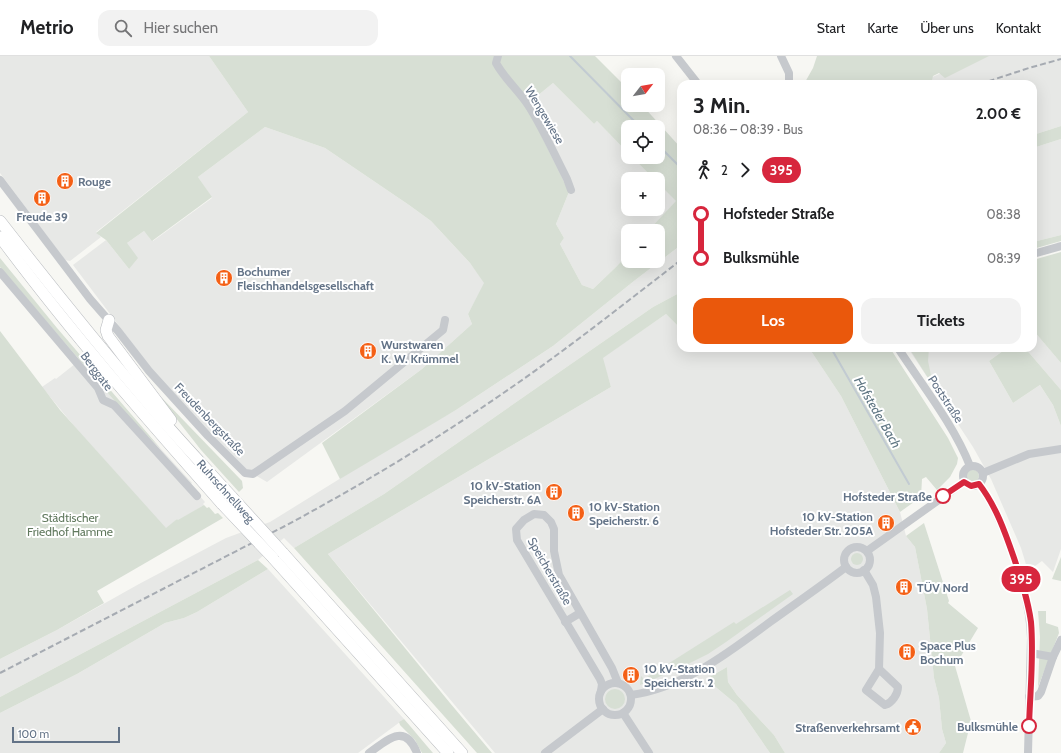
<!DOCTYPE html>
<html lang="de">
<meta charset="utf-8">
<style>
:root{--surface:#fff;--page:#f2f2f2;--text:#202124;--muted:#757577;--line:#e0e0e0;--accent:#ea580c}
body{margin:0;font-family:Cabin,sans-serif;background:var(--page);color:var(--text);height:100vh;display:flex;flex-direction:column;font-size:15px;white-space:nowrap}
*{box-sizing:border-box;margin:0}
p{font-size:13px;color:var(--muted)}
.icon{flex:none;width:22px;height:22px;fill:none;stroke:currentColor;stroke-width:2;stroke-linecap:round;stroke-linejoin:round}
.map{position:relative;flex:1;overflow:hidden}
.sheet{position:absolute;left:677px;top:24px;width:360px;height:272px;display:flex;flex-direction:column;background:var(--surface);border-radius:12px;box-shadow:0 4px 16px #0002}
.sheet>*{flex:none}
.badge{padding:0 8px;border-radius:13px;font-size:14px;line-height:26px}
.needle{width:26px;rotate:59deg}
.fabs{position:absolute;left:621px;top:12px;display:grid;gap:8px}
.fabs a{display:grid;place-items:center;width:44px;height:44px;border-radius:8px;background:var(--surface);box-shadow:0 4px 16px #0002;font-size:20px}
.scale{position:absolute;left:12px;bottom:10px;width:108px;box-sizing:border-box;padding-left:4px;border:2px solid #637387;border-top:0;font-size:11px;line-height:14px;white-space:nowrap;color:#637387;-webkit-text-stroke:3px #fff;paint-order:stroke}
.map>.badge{position:absolute;translate:-50% -50%;box-shadow:0 0 0 2px #fff}
.legs{display:flex;align-items:center;gap:6px;height:44px;padding:0 16px;font-size:13px}
.legs p{margin-inline-start:auto}
.summary{display:flex;align-items:center;justify-content:space-between;height:68px;padding:0 16px}
h1{font-size:22px;font-weight:800;line-height:30px}
.cta{display:flex;gap:8px;margin-top:auto;padding:8px 16px}
.cta a{flex:1;height:46px;border-radius:12px;background:var(--accent);color:#fff;font-size:16px;font-weight:800;line-height:46px;text-align:center}
.cta a+a{background:var(--page);color:var(--text)}
ul{padding:0 16px;list-style:none}
li{display:flex;align-items:center;gap:14px;height:44px;font-size:15px}
li i{display:grid;place-items:center;width:6px;height:100%;margin:0 5px;background:currentColor}
li i::after{content:'';width:10px;height:10px;margin:-5px;border:3px solid;border-radius:50%;background:var(--surface)}
li p{margin-inline-start:auto}
li:first-child i{background:linear-gradient(#0000 50%,currentColor 0)}
li:last-child i{background:linear-gradient(currentColor 50%,#0000 0)}
header{display:flex;align-items:center;gap:24px;box-sizing:border-box;height:56px;padding:0 20px;background:var(--surface);border-bottom:1px solid var(--line)}
header strong{font-size:19px}
nav{display:flex;gap:22px;margin-inline-start:auto;font-size:14px}
.search{width:280px;height:36px;background:var(--page);display:flex;align-items:center;gap:10px;box-sizing:border-box;padding:0 14px;border-radius:12px;color:var(--muted);font-size:15px}
.map>svg:first-child{display:block}
</style>
<header>
<strong>Metrio</strong>
<div class="search"><svg class="icon" aria-label="search" viewBox="0 0 24 24"><circle cx="10" cy="10" r="6"/><path d="M15 15l6 6"/></svg>Hier suchen</div>
<nav><a>Start</a><a>Karte</a><a>Über uns</a><a>Kontakt</a></nav>
</header>
<div class="map">
<svg width="1061" height="697" viewBox="0 0 1061 697">
<rect width="100%" height="100%" fill="#f7f7f3"/>
<!-- built -->
<g fill="#e7e8e6">
<polygon points="0,0 209,0 248,56 96,176 101,181 70,205 65,204 0,117"/>
<polygon points="981,0 1061,0 1061,70 1033,79 1033,28 916,28"/>
<polygon points="553,27 594,68 597,65 628,97 628,101 632,101 654,123 628,123 628,153 658,153 658,127 677,145 648,175 628,175 628,198 616,211 593,233 582,229 560,188 564,182 556,168 569,136 525,50"/>
<polygon points="265,71 325,92 409,149 431,165 470,207 485,227 468,258 472,268 422,313 267,426 248,415 203,370 160,324 73,209 106,184 129,213 127,187 144,175 153,185 212,142 198,121"/>
<polygon points="1061,83 1061,179 1033,186 1033,92"/>
<polygon points="681,189 681,236 653,251 384,438 294,492 284,482 258,504 0,641 0,603 57,574 139,528 226,482 270,466 404,383 456,354 553,290 634,225"/>
<polygon points="666,258 681,273 681,292 809,292 841,340 900,456 906,480 915,491 927,553 934,622 939,642 942,673 946,687 939,697 785,697 774,679 737,639 728,626 727,611 706,623 736,648 770,697 495,697 328,498 611,331 602,302"/>
<polygon points="1033,274 1061,307 1061,334 1025,292 1033,292"/>
<polygon points="908,292 1007,292 989,305 1013,347 1040,329 1053,349 1061,370 1061,493 1053,516 1042,505 1028,515 1021,492 991,423 973,391"/>
<polygon points="80,304 131,364 161,393 192,427 190,429 205,446 203,448 204,449 178,465 177,463 166,473 75,371 42,331 55,322 56,323"/>
<polygon points="268,513 404,663 358,697 0,697 0,657 77,618 165,567 184,562 197,556"/>
</g>
<!-- green -->
<g fill="#d7dfd4" fill-rule="evenodd">
<path d="M209 0H595L628 33V49H642L681 92V189L634 225 553 290 456 354 340 423 322 387 422 313 472 268 468 258 484 227 470 207 431 165 409 149 325 92 265 71 198 121 212 141 152 185 144 175 127 187 138 202 129 213 106 184 96 177 248 56ZM553 27 594 68 597 65 628 97V71H658V101H632L654 123H658V127L676 145 648 175H658V205H628V198L616 211 593 233 582 229 560 188 564 182 556 168 569 136 537 71 525 50Z"/>
<polygon points="817,0 989,0 945,22 939,17 933,20 931,28 804,28 813,12"/>
<polygon points="1061,70 1061,83 1033,92 1033,79"/>
<polygon points="1061,179 1061,185 1033,193 1033,186"/>
<polygon points="1061,196 1061,307 1033,274 1033,204"/>
<polygon points="0,202 57,272 161,393 131,364 29,245 0,211"/>
<polygon points="681,236 681,273 666,258 603,302 611,331 328,498 450,647 492,697 477,697 294,492 384,438 653,251"/>
<polygon points="0,275 60,354 166,472 177,463 178,464 204,449 207,452 209,451 215,458 218,457 223,462 97,535 104,547 57,574 0,603"/>
<polygon points="809,292 890,292 948,382 958,402 957,408 950,421 937,434 926,421 922,423 921,441 900,456 841,340"/>
<polygon points="909,292 929,292 928,305 932,324 930,325"/>
<polygon points="1007,292 1025,292 1061,334 1061,370 1053,349 1040,329 1013,347 989,305"/>
<polygon points="162,342 242,425 243,432 239,436 201,394 161,343"/>
<circle cx="972" cy="420" r="7"/>
<polygon points="924,467 949,545 948,547 978,572 955,610 971,665 963,697 939,697 946,687 942,673 939,642 934,622 927,553 915,491 906,480"/>
<circle cx="857" cy="503" r="6"/>
<polygon points="1061,501 1061,525 1052,523"/>
<polygon points="258,504 268,513 197,556 184,562 165,567 77,618 0,657 0,641"/>
<polygon points="790,534 793,538 726,586 708,598 680,612 640,629 641,620 644,623 734,566 736,568"/>
<polygon points="1038,555 1046,555 1046,567 1058,571 1059,577 1038,631 1040,581"/>
<polygon points="727,611 728,626 737,639 774,679 785,697 770,697 736,648 706,623"/>
<circle cx="615" cy="643" r="10"/>
<path d="M404 663C414 674 423 686 433 697H422L415 684 400 669 399 666Z"/>
</g>
<g fill="none" stroke-linecap="round" stroke-linejoin="round">
<!-- stream -->
<g stroke="#c2cbd2" stroke-width="2">
<polyline points="570,0 640,71"/>
<polyline points="658,89 681,112"/>
<polyline points="831,292 909,428"/>
</g>
<!-- highway casing -->
<g stroke="#b8bbbf" stroke-width="12">
<g id="highway">
<path d="M0 165C49 228 99 290 151 351 177 382 205 411 232 441"/>
<path d="M0 181C69 274 145 361 222 448"/>
<polyline points="109,264 106,274 108,280 171,364"/>
<polyline points="283,497 462,697"/>
<polyline points="273,502 448,697"/>
</g>
</g>
<!-- minor -->
<g stroke="#c6c9cd" stroke-width="8">
<path d="M498 0 496 7C504 22 518 34 528 49 543 72 554 98 567 123L571 134"/>
<polyline points="676,0 698,28"/>
<polyline points="781,0 789,17 789,28"/>
<polyline points="0,124 90,243 118,275 149,315 208,380 245,417 253,418 345,355 443,274 445,264"/>
<polyline points="1033,198 1061,190"/>
<polyline points="0,216 98,332 103,344 114,349 197,440"/>
<path d="M898 292C922 329 954 369 970 410"/>
<circle cx="973" cy="420" r="10"/>
<polyline points="983,417 1029,398 1061,393"/>
<path d="M979 428C992 445 1000 464 1008 485 1020 517 1030 548 1031 582L1028 697"/>
<circle cx="857" cy="504" r="13"/>
<polyline points="867,495 964,426"/>
<path d="M864 514 873 529 876 541 880 577 879 613 866 634 885 649C892 647 898 638 898 631L879 613"/>
<polyline points="565,566 580,557"/>
<polyline points="1053,601 1061,584"/>
<circle cx="615" cy="643" r="16"/>
<polyline points="601,635 602,628 600,623 517,484 516,473 524,464 534,458 544,459 551,466 554,473 554,495 559,519 612,612 618,627"/>
<path d="M631 639C683 632 728 597 770 566 795 548 821 530 846 511"/>
<polyline points="1029,641 1038,640 1041,636 1053,601 1031,597"/>
<polyline points="623,657 649,697"/>
<path d="M369 697C387 684 405 666 417 697"/>
<polyline points="545,697 603,653"/>
</g>
<!-- highway -->
<use href="#highway" stroke="#fff" stroke-width="11"/>
<!-- rail -->
<g stroke="#a6abb2" stroke-width="2" stroke-dasharray="6 3" stroke-linecap="butt">
<polyline points="980,28 1029,12 1061,3"/>
<path d="M0 617 285 470C363 428 439 382 512 331 570 291 625 247 681 204"/>
</g>
<!-- highway-bridge casing -->
<g stroke="#b8bbbf" stroke-width="12" stroke-linecap="butt">
<g id="highway-bridge">
<polyline points="232,441 283,497"/>
<polyline points="222,448 273,502"/>
</g>
</g>
<!-- highway-bridge -->
<use href="#highway-bridge" stroke="#fff" stroke-width="11"/>
</g>
<g fill="none" stroke-linecap="round" stroke-linejoin="round">
<!-- line-1 casing -->
<g stroke="#fff" stroke-width="9">
<path id="line-1" d="M943 440 964 426 971 430 979 428C996 450 1005 476 1014 502 1021 523 1028 544 1031 566 1034 601 1030 636 1029 670"/>
</g>
<!-- line-1 -->
<use href="#line-1" stroke="#d7263d" stroke-width="6"/>
</g>
<!-- icons -->
<defs>
<g id="building-disc" transform="scale(0.9)"><circle r="9.5" fill="#f46016" stroke="#fff"/><path d="M-4-6H4V6H1V3H-1V6H-4ZM-2.5-4.3h1.7v1.8h-1.7ZM.8-4.3h1.7v1.8H.8ZM-2.5-1h1.7V.8h-1.7ZM.8-1h1.7V.8H.8Z" fill="#fff"/></g>
<g id="civic-disc" transform="scale(0.9)"><circle r="9.5" fill="#f46016" stroke="#fff"/><path d="M-.6-6.5H3V-4.5H.6V-3L4-1V1h2V6H-6V1h2V-1L-.6-3ZM-1.2 2.5V6h2.4V2.5Z" fill="#fff"/></g>
</defs>
<g fill-rule="evenodd">
<use href="#building-disc" x="65" y="125"/>
<use href="#building-disc" x="42" y="142"/>
<use href="#building-disc" x="224" y="222"/>
<use href="#building-disc" x="368" y="295"/>
<use href="#building-disc" x="554" y="436"/>
<use href="#building-disc" x="576" y="457"/>
<use href="#building-disc" x="886" y="467"/>
<use href="#building-disc" x="904" y="531"/>
<use href="#building-disc" x="907" y="596"/>
<use href="#building-disc" x="631" y="619"/>
<use href="#civic-disc" x="913" y="671"/>
</g>
<!-- markers -->
<g fill="#fff" stroke="#d7263d" stroke-width="2">
<circle cx="943" cy="440" r="7"/>
<circle cx="1029" cy="670" r="7"/>
</g>
<g text-anchor="middle" dominant-baseline="central" stroke-width="4" stroke-linejoin="round" paint-order="stroke">
<!-- street labels -->
<g font-size="12" fill="#637387" stroke="#fff">
<text transform="translate(545 59) rotate(59)">Wengewiese</text>
<text transform="translate(97 315) rotate(53)">Berggate</text>
<text transform="translate(946 343) rotate(57)">Poststraße</text>
<text transform="translate(210 363) rotate(46)">Freudenbergstraße</text>
<text transform="translate(226 435) rotate(48)">Ruhrschnellweg</text>
<text transform="translate(550 515) rotate(60)">Speicherstraße</text>
</g>
<!-- poi labels -->
<g font-size="12" font-weight="bold" fill="#637387" stroke="#fff" text-anchor="start">
<text x="78" y="125">Rouge</text>
<text x="42" y="160" text-anchor="middle">Freude 39</text>
<text x="237" y="215">Bochumer<tspan x="237" dy="14">Fleischhandelsgesellschaft</tspan></text>
<text x="381" y="288">Wurstwaren<tspan x="381" dy="14">K. W. Krümmel</tspan></text>
<text x="541" y="429" text-anchor="end">10 kV-Station<tspan x="541" dy="14">Speicherstr. 6A</tspan></text>
<text x="589" y="450">10 kV-Station<tspan x="589" dy="14">Speicherstr. 6</tspan></text>
<text x="873" y="460" text-anchor="end">10 kV-Station<tspan x="873" dy="14">Hofsteder Str. 205A</tspan></text>
<text x="917" y="531">TÜV Nord</text>
<text x="920" y="589">Space Plus<tspan x="920" dy="14">Bochum</tspan></text>
<text x="644" y="612">10 kV-Station<tspan x="644" dy="14">Speicherstr. 2</tspan></text>
<text x="900" y="671" text-anchor="end">Straßenverkehrsamt</text>
</g>
<!-- stop labels -->
<g font-size="12" font-weight="bold" fill="#637387" stroke="#fff" text-anchor="end">
<text x="932" y="440">Hofsteder Straße</text>
<text x="1018" y="670">Bulksmühle</text>
</g>
<!-- park labels -->
<g font-size="12" fill="#61795e" stroke="#fff">
<text x="70" y="461">Städtischer<tspan x="70" dy="14">Friedhof Hamme</tspan></text>
</g>
<!-- water labels -->
<g font-size="13" font-style="italic" fill="#5f7683" stroke="#fff">
<text transform="translate(878 356) rotate(60)">Hofsteder Bach</text>
</g>
</g>
</svg>
<div class="fabs">
<a><svg class="needle" viewBox="-14 -14 28 28"><path d="M0-13l5 13h-10z" fill="#e53935"/><path d="M0 13l5-13h-10z" fill="#757577"/></svg></a>
<a><svg class="icon" aria-label="locate" viewBox="0 0 24 24"><circle cx="12" cy="12" r="6"/><path d="M12 2v4M12 18v4M2 12h4M18 12h4"/></svg></a>
<a>+</a>
<a>−</a>
</div>
<div class="scale">100 m</div>
<b class="badge" style="left:1021px;top:523px;background:#d7263d;color:#fff">395</b>
<section class="sheet">
<div class="summary"><div><h1>3 Min.</h1><p>08:36 – 08:39 · Bus</p></div><b>2.00 €</b></div>
<div class="legs"><svg class="icon" aria-label="walk" viewBox="0 0 24 24"><circle cx="13" cy="4" r="2"/><path d="M13 8l-2 6 4 7M11 14l-3 7M7 12l3-4h3l4 4"/></svg>2<svg class="icon" aria-label="forward" viewBox="0 0 24 24"><path d="M9 5l7 7-7 7"/></svg><b class="badge" style="background:#d7263d;color:#fff">395</b></div>
<ul>
<li><i style="color:#d7263d"></i><b>Hofsteder Straße</b><p>08:38</p></li>
<li><i style="color:#d7263d"></i><b>Bulksmühle</b><p>08:39</p></li>
</ul>
<div class="cta"><a>Los</a><a>Tickets</a></div>
</section>
</div>
